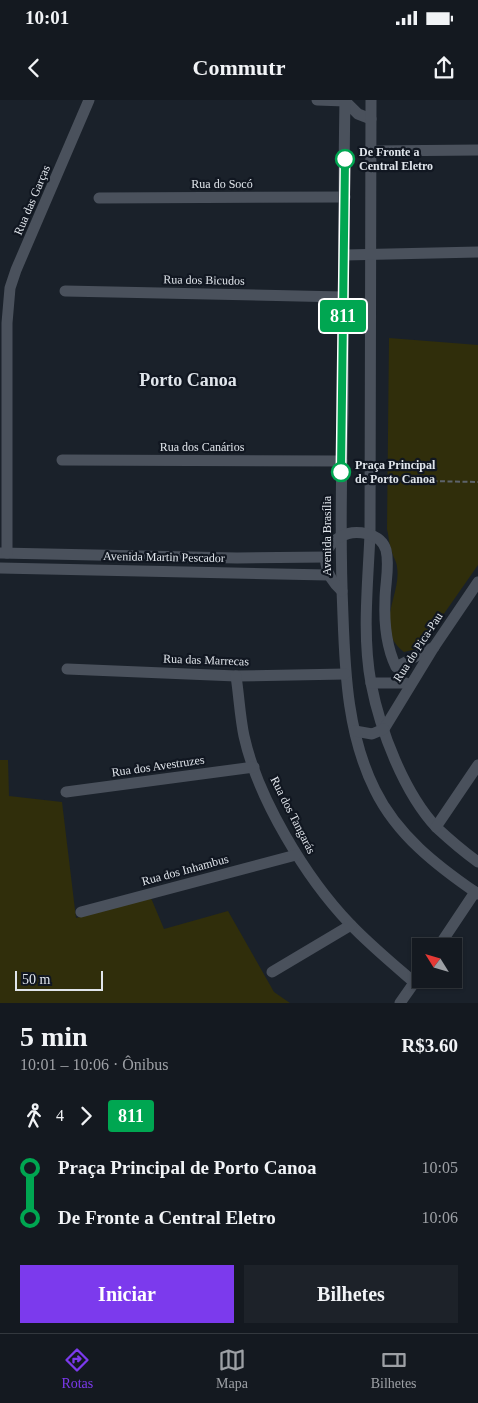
<!DOCTYPE html>
<html lang="pt">
<meta charset="utf-8">
<style>
:root{--surface:#141920;--page:#1d2229;--text:#f1f3f6;--muted:#9da0a5;--line:#33383e;--accent:#7c3aed}
body{margin:0;font-family:Georgia,serif;background:var(--page);color:var(--text);height:100vh;display:flex;flex-direction:column;font-size:19px;white-space:nowrap}
*{box-sizing:border-box;margin:0}
p{font-size:16px;color:var(--muted)}
.icon{flex:none;width:28px;height:28px;fill:none;stroke:currentColor;stroke-width:2;stroke-linecap:round;stroke-linejoin:round}
.map{position:relative;height:903px;overflow:hidden}
.drawer{display:flex;flex-direction:column;background:var(--surface);flex:1}
.drawer>*{flex:none}
.badge{padding:0 10px;border-radius:4px;font-size:18px;line-height:32px}
.needle{width:32px;rotate:307deg}
.buttons{position:absolute;left:412px;top:838px;display:grid;gap:10px}
.buttons a{display:grid;place-items:center;width:50px;height:50px;border-radius:0px;background:var(--surface);box-shadow:0 1px 4px #0004,0 0 0 1px var(--line);font-size:25px}
.scale{position:absolute;left:15px;bottom:12px;width:88px;box-sizing:border-box;padding-left:5px;border:2px solid #e0e5eb;border-top:0;font-size:14px;line-height:18px;white-space:nowrap;color:#e0e5eb;-webkit-text-stroke:4px #111721;paint-order:stroke}
.map>.badge{position:absolute;translate:-50% -50%;box-shadow:0 0 0 2px #fff}
.legs{display:flex;align-items:center;gap:8px;height:55px;padding:0 20px;font-size:16px}
.legs p{margin-inline-start:auto}
.headline{display:flex;align-items:center;justify-content:space-between;height:85px;padding:0 20px}
h1{font-size:28px;font-weight:700;line-height:38px}
.action{display:flex;gap:10px;margin-top:auto;padding:10px 20px}
.action a{flex:1;height:58px;border-radius:0px;background:var(--accent);color:#fff;font-size:20px;font-weight:700;line-height:58px;text-align:center}
.action a+a{background:var(--page);color:var(--text)}
ul{padding:0 20px;list-style:none}
li{display:flex;align-items:center;gap:18px;height:50px;font-size:19px}
li i{display:grid;place-items:center;width:8px;height:100%;margin:0 6px;background:currentColor}
li i::after{content:'';width:12px;height:12px;margin:-6px;border:4px solid;border-radius:50%;background:var(--surface)}
li p{margin-inline-start:auto}
li:first-child i{background:linear-gradient(#0000 50%,currentColor 0)}
li:last-child i{background:linear-gradient(currentColor 50%,#0000 0)}
.status{display:flex;justify-content:space-between;align-items:center;height:35px;padding:0 25px;background:var(--surface);direction:ltr}
.status svg{height:14px;fill:currentColor}
header{display:flex;justify-content:space-between;align-items:center;height:65px;padding:0 20px;background:var(--surface);font-size:22px;font-weight:700}
.tabs{display:flex;justify-content:space-around;align-items:center;height:70px;border-top:1px solid var(--line);background:var(--surface);font-size:14px;color:var(--muted)}
.tabs a{display:grid;justify-items:center;gap:2px}
.tabs .current{color:var(--accent)}
.map>svg:first-child{display:block}
</style>
<div class="status"><b>10:01</b><svg viewBox="0 0 49 12"><path d="M0 12V9h3v3zM5 12V6h3v6zM10 12V3h3v9zM15 12V0h3v12zM26 1h20v11H26zM47 4h2v5h-2z"/></svg></div>
<header><svg class="icon" aria-label="back" viewBox="0 0 24 24"><path d="M15 5l-7 7 7 7"/></svg>Commutr<svg class="icon" aria-label="share" viewBox="0 0 24 24"><path d="M12 15V3M7 8l5-5 5 5M5 13v7h14v-7"/></svg></header>
<div class="map">
<svg width="478" height="903" viewBox="0 0 478 903">
<rect width="100%" height="100%" fill="#1a212a"/>
<!-- green -->
<g fill="#302e0b">
<path d="M389 238 478 245V465L420 548 404 552C372 528 402 495 397 467 397 462 393 457 392 452 389 445 389 437 387 429Z"/>
<polygon points="0,660 8,660 9,696 62,702 76,818 151,798 164,829 228,811 274,892 290,903 0,903"/>
</g>
<g fill="none" stroke-linecap="round" stroke-linejoin="round">
<!-- path -->
<polyline stroke="#5d636b" stroke-width="2" stroke-dasharray="5 2.5" stroke-linecap="butt" points="380,380 478,382"/>
<!-- minor -->
<g stroke="#4a515c" stroke-width="11">
<polyline points="317,0 345,1 358,14 371,19"/>
<path d="M345 0C343 104 344 209 343 313 341 381 340 448 343 516 345 575 348 636 375 690 397 735 437 766 478 794"/>
<path d="M371 0 370 434C368 483 362 535 371 583 380 630 404 693 437 728 450 740 464 752 478 762"/>
<polyline points="371,51 478,50"/>
<polyline points="99,98 345,97"/>
<polyline points="345,155 478,152"/>
<polyline points="65,191 343,197"/>
<polyline points="62,360 342,361"/>
<polyline points="1,453 237,458 327,457"/>
<polyline points="7,453 7,223 10,188 16,170 89,0"/>
<polyline points="0,468 328,475"/>
<path d="M342 491C326 477 316 451 340 437 355 428 381 433 386 450 390 466 385 484 385 500 384 523 386 546 396 567L434 547"/>
<polyline points="67,569 236,576 345,574"/>
<path d="M236 576C239 596 240 617 244 636 258 699 306 778 350 824 370 845 393 864 415 883"/>
<polyline points="371,583 406,583"/>
<polyline points="384,629 434,547 478,482"/>
<polyline points="355,631 372,634 384,629"/>
<polyline points="66,692 254,667"/>
<polyline points="436,727 478,665"/>
<polyline points="81,812 296,755"/>
<polyline points="439,846 475,792"/>
<polyline points="272,872 351,825"/>
<polyline points="400,903 421,873"/>
</g>
</g>
<g fill="none" stroke-linecap="round" stroke-linejoin="round">
<!-- line-1 casing -->
<g stroke="#fff" stroke-width="11">
<polyline id="line-1" points="341,372 345,59"/>
</g>
<!-- line-1 -->
<use href="#line-1" stroke="#00a651" stroke-width="8"/>
</g>
<!-- markers -->
<g fill="#fff" stroke="#00a651" stroke-width="2.5">
<circle cx="345" cy="59" r="9"/>
<circle cx="341" cy="372" r="9"/>
</g>
<g text-anchor="middle" dominant-baseline="central" stroke-width="4.5" stroke-linejoin="round" paint-order="stroke">
<!-- stop labels -->
<g font-size="12" font-weight="bold" fill="#e0e5eb" stroke="#111721" text-anchor="start">
<text x="359" y="52">De Fronte a<tspan x="359" dy="14">Central Eletro</tspan></text>
<text x="355" y="365">Praça Principal<tspan x="355" dy="14">de Porto Canoa</tspan></text>
</g>
<!-- street labels -->
<g font-size="12" fill="#e0e5eb" stroke="#111721">
<text x="222" y="84">Rua do Socó</text>
<text transform="translate(32 100) rotate(-67)">Rua das Garças</text>
<text transform="translate(204 180) rotate(1)">Rua dos Bicudos</text>
<text x="202" y="347">Rua dos Canários</text>
<text transform="translate(327 436) rotate(-90)">Avenida Brasília</text>
<text transform="translate(164 457) rotate(1)">Avenida Martin Pescador</text>
<text transform="translate(418 547) rotate(-57)">Rua do Pica-Pau</text>
<text transform="translate(206 560) rotate(2)">Rua das Marrecas</text>
<text transform="translate(158 666) rotate(-8)">Rua dos Avestruzes</text>
<text transform="translate(293 715) rotate(63)">Rua dos Tangarás</text>
<text transform="translate(185 770) rotate(-15)">Rua dos Inhambus</text>
</g>
<!-- district labels -->
<g font-size="18" font-weight="bold" fill="#e0e5eb" stroke="#111721">
<text x="188" y="280">Porto Canoa</text>
</g>
</g>
</svg>
<div class="buttons">
<a><svg class="needle" viewBox="-14 -14 28 28"><path d="M0-13l5 13h-10z" fill="#e53935"/><path d="M0 13l5-13h-10z" fill="#9da0a5"/></svg></a>
</div>
<div class="scale">50 m</div>
<b class="badge" style="left:343px;top:216px;background:#00a651;color:#fff">811</b>
</div>
<section class="drawer">
<div class="headline"><div><h1>5 min</h1><p>10:01 – 10:06 · Ônibus</p></div><b>R$3.60</b></div>
<div class="legs"><svg class="icon" aria-label="walk" viewBox="0 0 24 24"><circle cx="13" cy="4" r="2"/><path d="M13 8l-2 6 4 7M11 14l-3 7M7 12l3-4h3l4 4"/></svg>4<svg class="icon" aria-label="forward" viewBox="0 0 24 24"><path d="M9 5l7 7-7 7"/></svg><b class="badge" style="background:#00a651;color:#fff">811</b></div>
<ul>
<li><i style="color:#00a651"></i><b>Praça Principal de Porto Canoa</b><p>10:05</p></li>
<li><i style="color:#00a651"></i><b>De Fronte a Central Eletro</b><p>10:06</p></li>
</ul>
<div class="action"><a>Iniciar</a><a>Bilhetes</a></div>
</section>
<nav class="tabs">
<a class="current"><svg class="icon" aria-label="directions" viewBox="0 0 24 24"><path d="M12 3l9 9-9 9-9-9zM9 14v-3h6M13 9l2 2-2 2"/></svg>Rotas</a>
<a><svg class="icon" aria-label="map" viewBox="0 0 24 24"><path d="M3 6l6-2 6 2 6-2v14l-6 2-6-2-6 2zM9 4v14M15 6v14"/></svg>Mapa</a>
<a><svg class="icon" aria-label="tickets" viewBox="0 0 24 24"><path d="M3 7h18v10H3zM15 7v10"/></svg>Bilhetes</a>
</nav>
